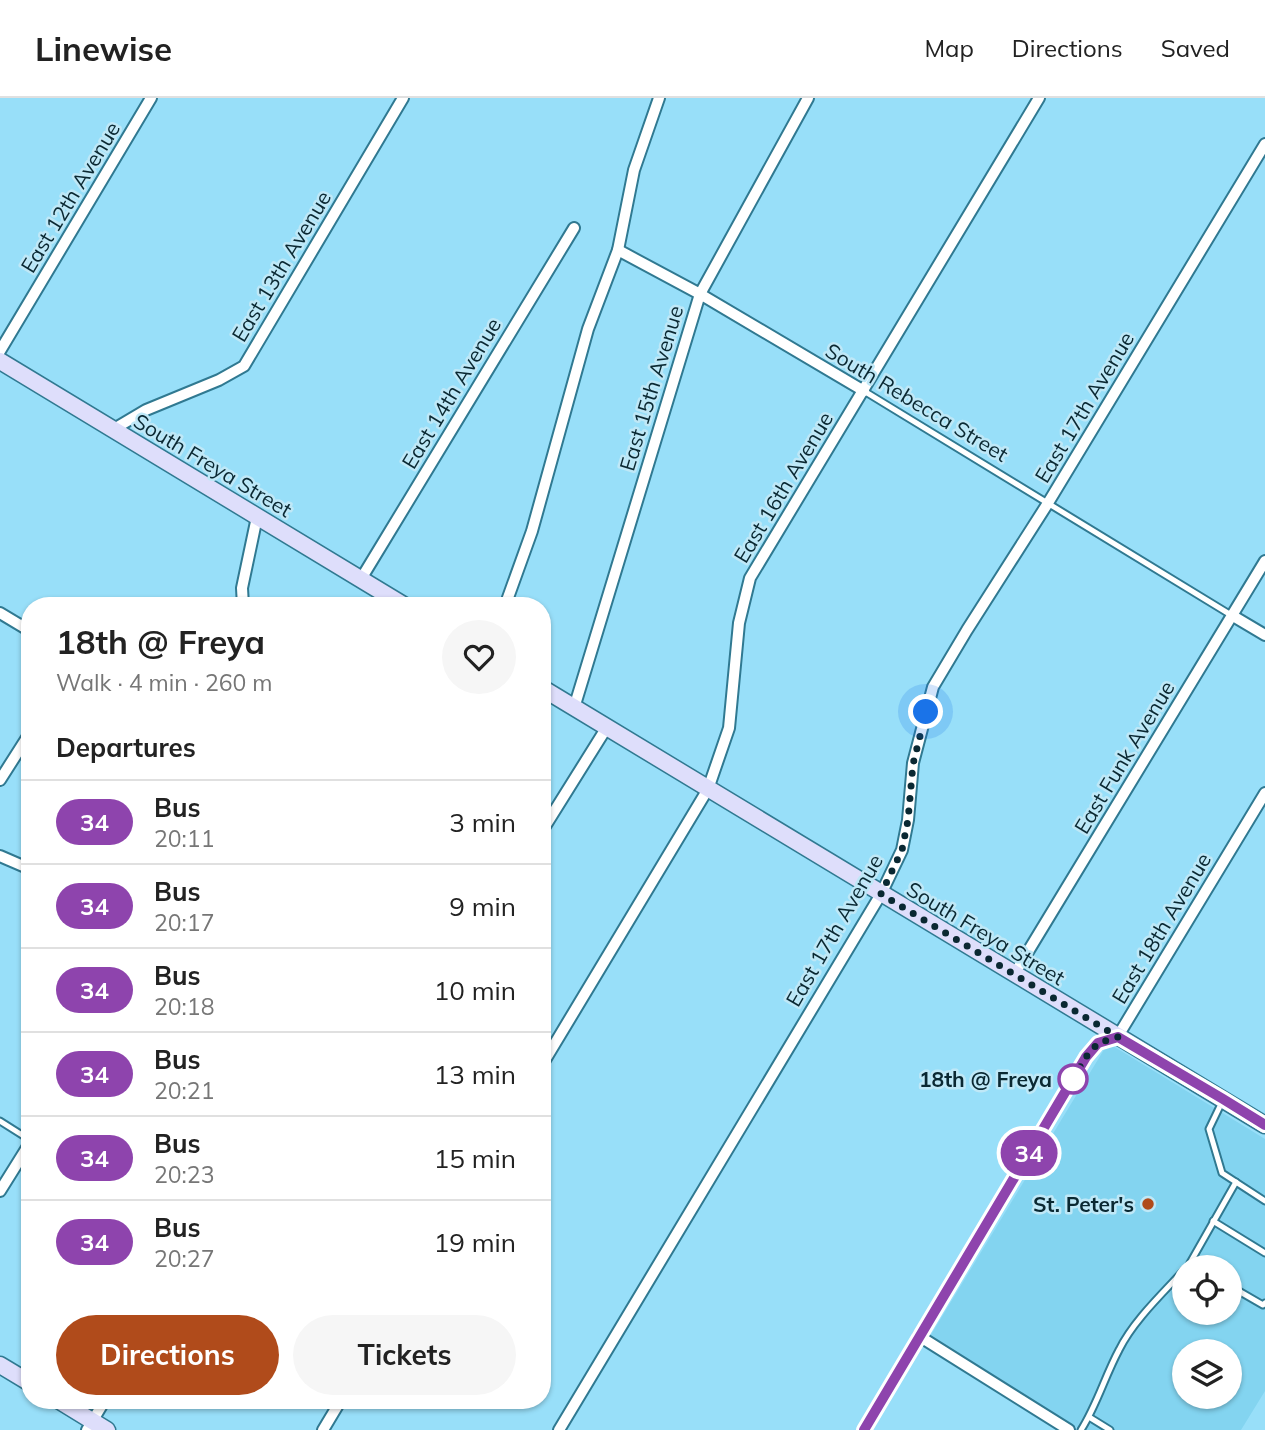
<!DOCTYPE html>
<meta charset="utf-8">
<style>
:root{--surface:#fff;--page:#f6f6f6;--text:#222;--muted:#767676;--line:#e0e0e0;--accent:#b04b1b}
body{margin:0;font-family:Mulish,sans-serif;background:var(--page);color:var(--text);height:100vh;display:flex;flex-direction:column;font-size:26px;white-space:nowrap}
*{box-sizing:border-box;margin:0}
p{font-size:23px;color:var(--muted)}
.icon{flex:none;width:38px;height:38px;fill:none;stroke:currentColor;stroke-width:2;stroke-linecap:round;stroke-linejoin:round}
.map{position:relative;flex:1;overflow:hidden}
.side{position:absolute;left:21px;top:499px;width:530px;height:812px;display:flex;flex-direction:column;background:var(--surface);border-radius:28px;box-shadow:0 2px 5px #0004}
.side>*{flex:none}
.badge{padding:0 14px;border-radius:23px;font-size:24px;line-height:46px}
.controls{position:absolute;left:1172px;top:1157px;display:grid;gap:14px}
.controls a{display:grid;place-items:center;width:70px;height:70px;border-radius:50%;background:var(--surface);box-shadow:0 2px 5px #0004;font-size:35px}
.you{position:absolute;width:35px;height:35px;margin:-18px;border:5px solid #fff;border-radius:50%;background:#1a73e8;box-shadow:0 0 0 10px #1a73e833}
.map>.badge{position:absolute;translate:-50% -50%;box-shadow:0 0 0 4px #fff}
h2{padding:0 35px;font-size:26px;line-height:63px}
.round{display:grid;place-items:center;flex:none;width:74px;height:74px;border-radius:37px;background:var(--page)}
.summary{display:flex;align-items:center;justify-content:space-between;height:119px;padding:0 35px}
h1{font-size:33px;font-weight:700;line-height:52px}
.action{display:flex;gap:14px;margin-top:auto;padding:14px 35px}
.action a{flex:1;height:80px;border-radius:42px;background:var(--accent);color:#fff;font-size:28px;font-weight:700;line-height:80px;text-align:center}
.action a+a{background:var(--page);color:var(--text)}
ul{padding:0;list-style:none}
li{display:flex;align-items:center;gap:21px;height:84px;padding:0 35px;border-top:2px solid var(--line)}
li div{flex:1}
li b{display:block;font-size:26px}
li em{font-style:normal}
li .badge{min-width:77px;font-weight:700;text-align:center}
header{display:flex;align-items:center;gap:42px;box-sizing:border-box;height:98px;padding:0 35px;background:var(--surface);border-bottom:2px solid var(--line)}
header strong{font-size:33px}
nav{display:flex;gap:38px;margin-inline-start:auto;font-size:24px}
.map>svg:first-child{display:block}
</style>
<header>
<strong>Linewise</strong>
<nav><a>Map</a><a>Directions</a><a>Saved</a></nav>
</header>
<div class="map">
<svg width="1265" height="1332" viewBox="0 0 1265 1332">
<rect width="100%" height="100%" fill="#98dff9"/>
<!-- built -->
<path fill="#83d4f0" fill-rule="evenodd" d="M1108 945 1265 1041V1293L1241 1332H1081L929 1240ZM1185 1169H1230V1214H1185ZM1185 1253H1230V1298H1185Z"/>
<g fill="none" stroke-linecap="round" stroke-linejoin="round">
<!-- lane casing -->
<g stroke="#307991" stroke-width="9">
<g id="lane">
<polyline points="864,293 1231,517"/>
<polyline points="1222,1004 1209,1031 1222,1075 1265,1103"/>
<polyline points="0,1023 30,1042"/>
<polyline points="1213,1123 1265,1155"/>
<polyline points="1196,1169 1190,1165 1236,1084"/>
<polyline points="1230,1188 1263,1207 1265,1205"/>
<polyline points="1089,1319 1110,1332"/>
<path d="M1081 1332C1097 1307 1105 1278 1119 1252 1133 1223 1163 1195 1185 1171"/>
</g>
</g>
<!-- street casing -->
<g stroke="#307991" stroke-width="14">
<g id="street">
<polyline points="618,152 700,196 864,293"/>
<polyline points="0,253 151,0"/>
<polyline points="114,331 146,312 219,282 244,268 403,0"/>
<polyline points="361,481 574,130"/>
<polyline points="243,508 242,490 257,419"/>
<polyline points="505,508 532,433 588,231 618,152 634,72 659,0"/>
<polyline points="0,515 30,533"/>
<polyline points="1233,518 1265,537"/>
<polyline points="574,610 700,196 808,0"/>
<polyline points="0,682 30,635"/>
<polyline points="542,733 607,629"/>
<polyline points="0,758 30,771"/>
<polyline points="1015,875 1265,463"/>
<polyline points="542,967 708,691 729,630 739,525 750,480 1039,0"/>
<polyline points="0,1093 30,1045"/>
<polyline points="919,1238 1069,1332"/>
<polyline points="87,1332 105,1302"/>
<polyline points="323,1332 341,1302"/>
<polyline points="559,1332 881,796 902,752 908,722 913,665 933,589 967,532 1048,405 1265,46"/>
<polyline points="864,1332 1086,959 1098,945 1118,938 1265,695"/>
</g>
</g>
<!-- secondary casing -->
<g stroke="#307991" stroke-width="19">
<g id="secondary">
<polyline points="0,263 405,508"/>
<polyline points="542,590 1265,1027"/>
<polyline points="0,1267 30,1285"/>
<polyline points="58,1302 107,1332"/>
</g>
</g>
<!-- lane -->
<use href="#lane" stroke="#fff" stroke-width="5"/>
<!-- street -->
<use href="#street" stroke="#fff" stroke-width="10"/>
<!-- secondary -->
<use href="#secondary" stroke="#dedefb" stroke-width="16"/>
</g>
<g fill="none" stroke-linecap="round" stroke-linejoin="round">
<!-- line casing -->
<g stroke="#fff" stroke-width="16">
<polyline id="line" points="864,1332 1086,959 1098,945 1118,939 1223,1001 1265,1027"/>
</g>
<!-- line -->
<use href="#line" stroke="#8e44ad" stroke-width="10"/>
<!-- walk -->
<polyline stroke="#0a2832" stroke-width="7" stroke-dasharray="0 12.6" points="926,614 913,666 908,722 902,752 881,796 1118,939 1098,945 1086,959 1066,992 1073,981"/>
</g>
<!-- markers -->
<circle fill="#fff" stroke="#8e44ad" stroke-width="3.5" cx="1073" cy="981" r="14"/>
<circle fill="#b04b1b" stroke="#bfe8f7" stroke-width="2.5" cx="1148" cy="1106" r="7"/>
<g text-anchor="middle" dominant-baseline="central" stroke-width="5" stroke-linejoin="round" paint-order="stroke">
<!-- street labels -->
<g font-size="21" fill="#0a2832" stroke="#bfe8f7">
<text transform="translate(70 99) rotate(-59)">East 12th Avenue</text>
<text transform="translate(281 168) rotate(-59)">East 13th Avenue</text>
<text transform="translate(651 290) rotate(-73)">East 15th Avenue</text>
<text transform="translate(451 295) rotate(-59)">East 14th Avenue</text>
<text transform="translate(917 304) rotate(31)">South Rebecca Street</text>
<text transform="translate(1084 309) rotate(-59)">East 17th Avenue</text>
<text transform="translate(213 367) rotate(31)">South Freya Street</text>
<text transform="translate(783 389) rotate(-59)">East 16th Avenue</text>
<text transform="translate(1124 659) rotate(-59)">East Funk Avenue</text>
<text transform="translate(1161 830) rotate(-59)">East 18th Avenue</text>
<text transform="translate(834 832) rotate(-60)">East 17th Avenue</text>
<text transform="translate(986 835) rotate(31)">South Freya Street</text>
</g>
<!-- stop labels -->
<g font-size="21" font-weight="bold" fill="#0a2832" stroke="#bfe8f7" text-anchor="end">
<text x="1052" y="981">18th @ Freya</text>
</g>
<!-- poi labels -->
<g font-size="21" font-weight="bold" fill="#0a2832" stroke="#bfe8f7" text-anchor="end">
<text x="1134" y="1106">St. Peter's</text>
</g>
</g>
</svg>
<div class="controls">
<a><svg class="icon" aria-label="locate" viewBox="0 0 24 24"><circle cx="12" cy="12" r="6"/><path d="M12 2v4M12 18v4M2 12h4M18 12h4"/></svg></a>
<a><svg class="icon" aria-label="layers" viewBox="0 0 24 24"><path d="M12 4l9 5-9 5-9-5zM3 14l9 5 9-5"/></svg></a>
</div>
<div class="you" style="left:926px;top:614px"></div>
<b class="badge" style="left:1029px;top:1055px;background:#8e44ad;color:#fff">34</b>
<section class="side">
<div class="summary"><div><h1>18th @ Freya</h1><p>Walk · 4 min · 260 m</p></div><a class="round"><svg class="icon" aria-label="heart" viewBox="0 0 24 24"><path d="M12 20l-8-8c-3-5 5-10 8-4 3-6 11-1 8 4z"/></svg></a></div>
<h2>Departures</h2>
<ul>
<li><span class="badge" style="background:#8e44ad;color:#fff">34</span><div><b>Bus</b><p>20:11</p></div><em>3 min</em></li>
<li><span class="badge" style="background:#8e44ad;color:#fff">34</span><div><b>Bus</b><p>20:17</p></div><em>9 min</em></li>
<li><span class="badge" style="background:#8e44ad;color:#fff">34</span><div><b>Bus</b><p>20:18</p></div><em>10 min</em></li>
<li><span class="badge" style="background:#8e44ad;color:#fff">34</span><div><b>Bus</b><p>20:21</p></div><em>13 min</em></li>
<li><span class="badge" style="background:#8e44ad;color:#fff">34</span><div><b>Bus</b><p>20:23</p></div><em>15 min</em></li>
<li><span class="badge" style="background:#8e44ad;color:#fff">34</span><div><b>Bus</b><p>20:27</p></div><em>19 min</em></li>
</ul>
<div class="action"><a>Directions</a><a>Tickets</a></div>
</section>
</div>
